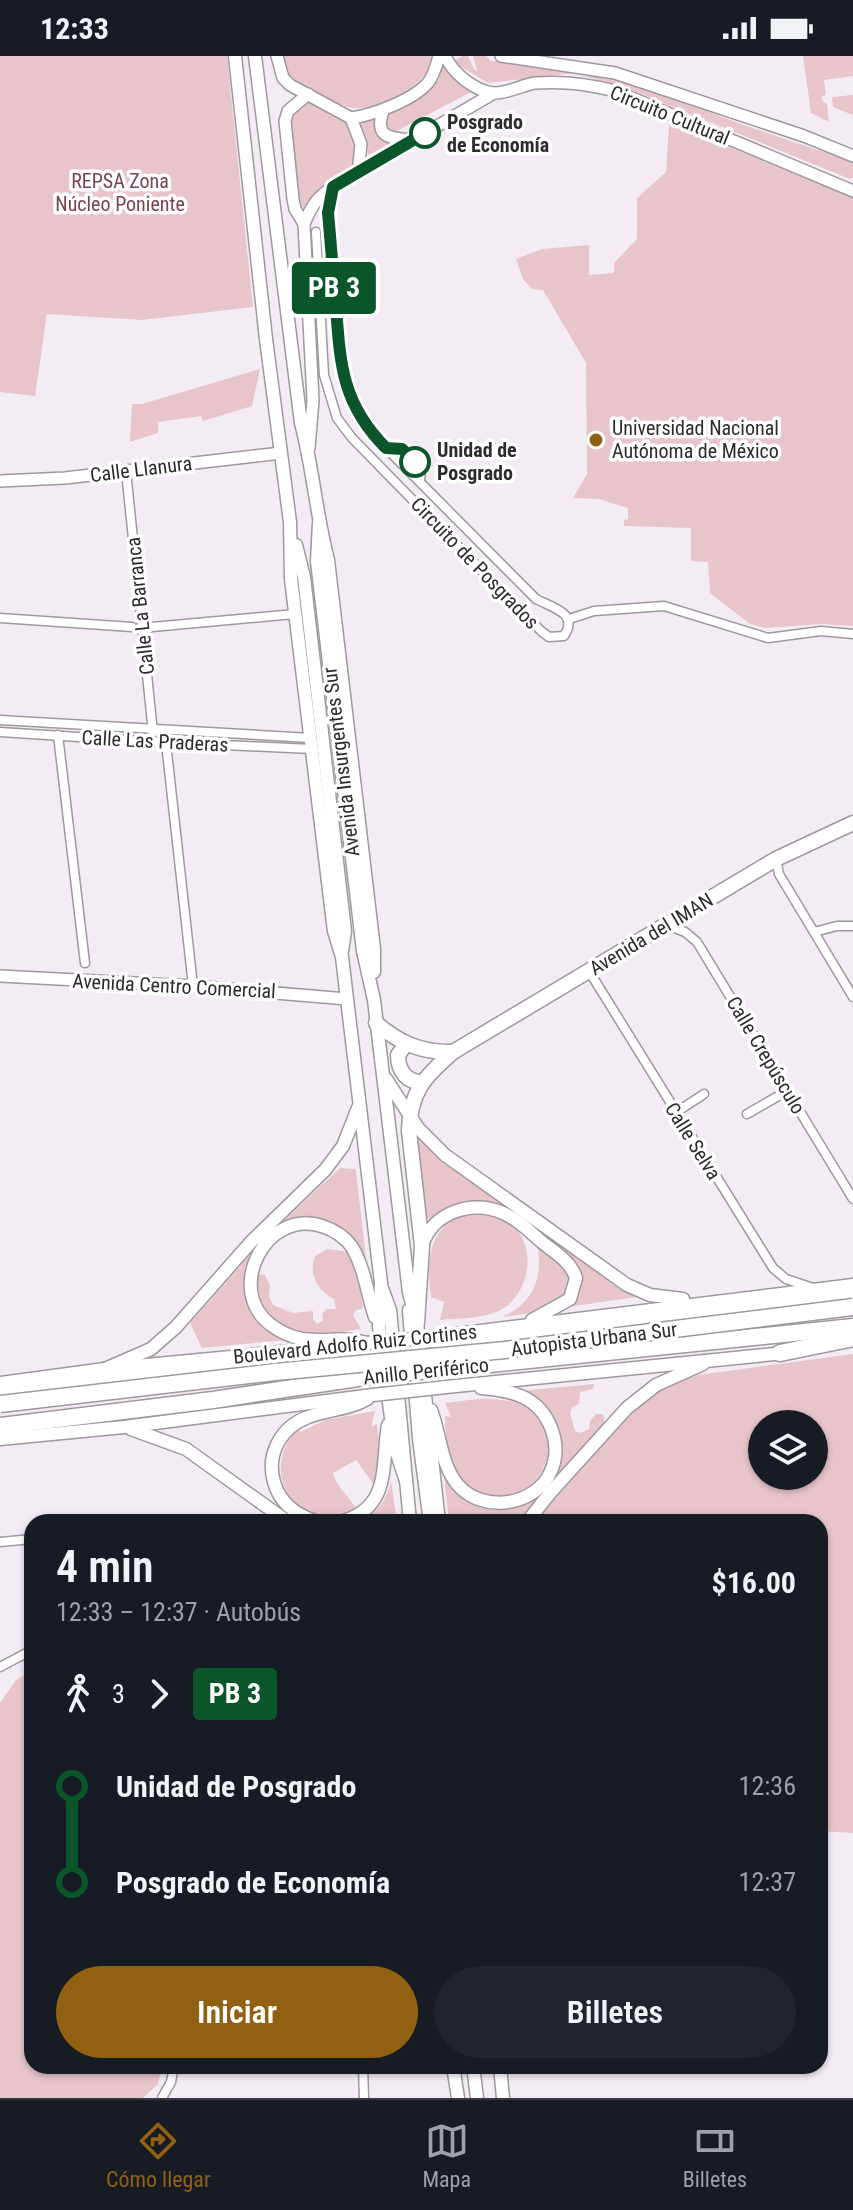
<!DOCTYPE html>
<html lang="es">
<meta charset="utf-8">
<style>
:root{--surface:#171b24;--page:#20242c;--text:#f1f3f6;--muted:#9ea1a6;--line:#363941;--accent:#926011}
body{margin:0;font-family:"Roboto Condensed",sans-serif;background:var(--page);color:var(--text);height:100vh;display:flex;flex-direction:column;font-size:30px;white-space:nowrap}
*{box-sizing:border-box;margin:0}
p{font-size:26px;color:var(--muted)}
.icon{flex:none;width:44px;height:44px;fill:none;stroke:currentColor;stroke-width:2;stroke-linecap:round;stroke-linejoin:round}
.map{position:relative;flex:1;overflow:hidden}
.drawer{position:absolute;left:24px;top:1458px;width:804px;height:560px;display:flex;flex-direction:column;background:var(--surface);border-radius:24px;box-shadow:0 2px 6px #0004}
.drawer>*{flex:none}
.badge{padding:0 16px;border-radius:6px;font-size:28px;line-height:52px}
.buttons{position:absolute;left:748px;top:1354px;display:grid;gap:16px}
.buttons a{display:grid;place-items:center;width:80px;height:80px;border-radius:50%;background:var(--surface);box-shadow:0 2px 6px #0004;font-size:40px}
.map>.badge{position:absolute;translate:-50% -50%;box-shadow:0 0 0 4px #fff}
.legs{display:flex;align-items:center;gap:12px;height:88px;padding:0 32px;font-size:26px}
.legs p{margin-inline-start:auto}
.head{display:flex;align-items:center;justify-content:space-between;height:136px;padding:0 32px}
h1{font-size:44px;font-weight:600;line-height:60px}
.action{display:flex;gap:16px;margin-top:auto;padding:16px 32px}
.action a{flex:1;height:92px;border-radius:48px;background:var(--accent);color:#fff;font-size:32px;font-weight:600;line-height:92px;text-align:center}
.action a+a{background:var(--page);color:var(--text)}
ul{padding:0 32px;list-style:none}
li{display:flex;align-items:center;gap:28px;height:96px;font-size:30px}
li i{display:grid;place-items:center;width:12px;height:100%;margin:0 10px;background:currentColor}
li i::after{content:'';width:20px;height:20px;margin:-10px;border:6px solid;border-radius:50%;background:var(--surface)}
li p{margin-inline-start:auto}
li:first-child i{background:linear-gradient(#0000 50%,currentColor 0)}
li:last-child i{background:linear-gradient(currentColor 50%,#0000 0)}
.status{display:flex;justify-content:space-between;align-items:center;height:56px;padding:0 40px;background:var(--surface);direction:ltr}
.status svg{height:22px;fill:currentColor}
.tab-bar{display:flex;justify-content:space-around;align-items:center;height:112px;border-top:2px solid var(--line);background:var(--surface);font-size:22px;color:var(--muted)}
.tab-bar a{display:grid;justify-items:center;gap:4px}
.tab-bar .selected{color:var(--accent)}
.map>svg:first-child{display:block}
</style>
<div class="status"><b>12:33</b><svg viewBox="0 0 49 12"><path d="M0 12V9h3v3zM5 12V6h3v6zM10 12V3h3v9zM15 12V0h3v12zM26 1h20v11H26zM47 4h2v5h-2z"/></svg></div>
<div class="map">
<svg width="853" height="2042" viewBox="0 0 853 2042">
<rect width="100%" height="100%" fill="#f4ecf4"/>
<!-- green -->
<g fill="#e8c5cb" fill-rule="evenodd">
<polygon points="0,0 227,0 253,251 142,264 47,258 35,340 0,336"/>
<path d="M279 0H432C432 29 375 58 348 51 332 47 303 28 287 19Z"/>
<polygon points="463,0 468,0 475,15 477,14 473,0 486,0 491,5 586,14 634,26 735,66 853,106 853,121 850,123 629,33 574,17 488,27 455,7 454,5"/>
<polygon points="803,0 853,0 853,20 824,24 826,39 822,40 823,46 827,48 829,66 811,57"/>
<polygon points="442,6 471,36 393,77 384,72 384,61 439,24"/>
<polygon points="853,39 853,59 833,51 832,41"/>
<polygon points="310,44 347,62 357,95 350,114 328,127 304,152 299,148 288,68 301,47"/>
<polygon points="377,62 379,81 393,87 368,99 368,86 360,67"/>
<polygon points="669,67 853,141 853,570 821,568 765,572 750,568 710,537 708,506 691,505 691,472 624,470 624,464 628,463 628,452 599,443 573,442 587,418 586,307 543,234 532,233 523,223 516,203 542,193 589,189 589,219 614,217 614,207 637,183 637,142 666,116"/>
<polygon points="260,313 252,350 203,365 201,360 158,366 158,377 130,386 132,348 142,348"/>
<path d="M417 1076 605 1221 622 1232 643 1240 568 1251C578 1239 581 1233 579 1217L486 1147 462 1146 444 1154 435 1163 425 1162Z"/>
<polygon points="340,1112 355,1113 356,1115 366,1203 363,1203 330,1168 270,1178"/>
<path d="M483 1156C496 1159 507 1163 516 1173 538 1197 527 1244 496 1256 479 1263 458 1262 440 1264L444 1246 431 1241C425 1198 431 1159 483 1156Z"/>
<path d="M537 1188C558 1206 574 1209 566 1239L537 1256 502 1261C533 1248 544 1221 537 1188Z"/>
<polygon points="257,1191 250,1206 261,1266 271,1277 286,1284 202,1292 190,1267"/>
<path d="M327 1193 350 1196 358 1216 363 1253 356 1254 353 1259 361 1273C316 1280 254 1282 258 1218L265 1219 270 1230 269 1240 273 1249 293 1257 313 1255V1263L317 1268 323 1265 322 1258 327 1253H336L334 1243C317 1235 308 1217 315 1200Z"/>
<path d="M853 1298V1777L820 1775V1466H534L640 1348 661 1332 698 1319ZM762 1368H814V1420H762Z"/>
<path d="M594 1328 593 1333 580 1336 579 1348 572 1351 570 1357 575 1375 580 1377 589 1373 590 1365 596 1358H603L605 1368 520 1466H449L443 1410C450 1420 456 1433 465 1442 484 1462 523 1453 542 1437L559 1378 549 1356 520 1335Z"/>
<path d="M477 1343C491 1343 506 1343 520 1348 590 1374 522 1482 466 1428 462 1425 455 1420 453 1415 445 1400 446 1377 445 1360L451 1361 445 1347Z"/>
<path d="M375 1355 371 1371 377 1368 380 1397 377 1433 356 1404 333 1417C337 1432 350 1441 357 1454 313 1487 251 1426 297 1373L301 1376 325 1364Z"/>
<path d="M391 1425 397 1466H361C378 1456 387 1444 391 1425Z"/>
<polygon points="32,1615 32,2010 162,2010 158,2028 143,2042 0,2042 0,1647 16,1624"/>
</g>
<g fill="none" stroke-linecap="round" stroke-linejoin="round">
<!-- minor casing -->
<g stroke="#9f989f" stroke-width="11">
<g id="minor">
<path d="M316 176 324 319 337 362 352 382 541 575 549 581 564 580C579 557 553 552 536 543L383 389 367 372 354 350 341 314 328 157 333 131"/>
<polyline points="386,392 402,393 421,413 420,425"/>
<polyline points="126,415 153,677"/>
<polyline points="0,562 132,571"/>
<polyline points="569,563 594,555 664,550 768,582 821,575 853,578"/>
<polyline points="141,572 295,558"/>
<polyline points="0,664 310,682"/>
<polyline points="0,676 140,685 311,693"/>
<polyline points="58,679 85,907"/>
<polyline points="166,687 193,930"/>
<polyline points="776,803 779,818 853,941"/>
<polyline points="667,869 685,876 697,886 853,1143"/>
<polyline points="814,876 837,870 853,870"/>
<polyline points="589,915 773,1212 786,1223 813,1232"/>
<polyline points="675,1057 704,1038"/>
<polyline points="747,1058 787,1035"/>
<polyline points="0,1486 32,1483"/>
<polyline points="0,1611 32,1594"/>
<polyline points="363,2010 364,2042"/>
<polyline points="162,2042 171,2026 174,2010"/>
</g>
</g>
<!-- tertiary casing -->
<g stroke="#9f989f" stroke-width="14">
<g id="tertiary">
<path d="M277 0 283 22 290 29 351 62C373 59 417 43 430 24 434 17 437 8 439 0"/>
<path d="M445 0C453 17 473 34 493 37 506 38 522 29 535 27 562 25 589 28 615 35L853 135"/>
<polyline points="501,0 615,17 804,80 853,100"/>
<path d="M383 55C374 82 390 82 412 84"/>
<polyline points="351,62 361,88 358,118"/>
<polyline points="304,168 295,153 293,143 285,65 288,55 308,38"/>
<path d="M309 392 313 344 304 168C311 151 317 141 333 131L494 37"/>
<polyline points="0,425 65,422 281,397"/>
<polyline points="0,920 193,930 347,943"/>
</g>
</g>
<!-- secondary casing -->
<g stroke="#9f989f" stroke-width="15">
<g id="secondary">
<polyline points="235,0 266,283 290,466 291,523 334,875 342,901 381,1227 379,1271 395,1392 406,1425"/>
<path d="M255 0 301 367C313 412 316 458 328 504L374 893V916"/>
<polyline points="319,467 317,505 363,895 374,944 409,1236 417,1267 439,1466"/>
<polyline points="296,489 304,521 345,875 342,895"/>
<polyline points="386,1023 418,1072 445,1099 627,1229 650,1239 683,1243"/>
<path d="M422 1190C432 1156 473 1143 503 1157 518 1163 531 1177 543 1187 556 1197 571 1206 576 1222L570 1243 532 1264"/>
<polyline points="382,1232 390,1254 410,1466"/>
<polyline points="409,1254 419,1383 430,1466"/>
<polyline points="432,1281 853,1229"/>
<path d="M366 1287C332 1276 308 1296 271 1269 224 1234 266 1152 322 1170 334 1174 345 1181 352 1191 365 1213 367 1238 375 1261"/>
<polyline points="105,1313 151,1293 176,1271 251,1186 325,1114 343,1090 358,1052"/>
<polyline points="0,1327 105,1313 323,1292"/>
<polyline points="446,1331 785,1297"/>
<path d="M431 1354C440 1377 441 1410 458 1429 483 1458 536 1450 551 1415 563 1388 549 1353 523 1341 510 1335 495 1333 481 1332"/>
<polyline points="131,1373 186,1393 288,1466"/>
<polyline points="0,1383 124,1371 373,1339"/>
<path d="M318 1466C298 1460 280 1448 274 1426 266 1398 281 1371 308 1361 328 1353 348 1354 367 1343"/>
<path d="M340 1466C392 1452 381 1410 388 1369"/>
<polyline points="527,1466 550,1437 627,1352 656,1329 703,1308"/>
<polyline points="453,2010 458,2042"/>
<polyline points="473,2010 477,2042"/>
<polyline points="500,2010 503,2042"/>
</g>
</g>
<!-- primary casing -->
<g stroke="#9f989f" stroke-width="17">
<g id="primary">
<path d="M376 967C399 987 422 997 453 996"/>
<path d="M406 988 398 999C398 1015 407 1027 423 1026"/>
<path d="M417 1267 422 1190 409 1075C410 1036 424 1021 453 996L776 803 853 767"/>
</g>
</g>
<!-- motorway casing -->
<g stroke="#9f989f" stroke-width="19">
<g id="motorway">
<polyline points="438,1290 853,1241"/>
<polyline points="780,1297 853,1282"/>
<polyline points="441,1313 853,1271"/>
<polyline points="0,1338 369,1297"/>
<polyline points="0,1370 213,1344 371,1320"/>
</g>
</g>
<!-- minor -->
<use href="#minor" stroke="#fff" stroke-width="8"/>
<!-- tertiary -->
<use href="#tertiary" stroke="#fff" stroke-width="11"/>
<!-- secondary -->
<use href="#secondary" stroke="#fff" stroke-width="12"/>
<!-- primary -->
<use href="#primary" stroke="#fff" stroke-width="14"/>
<!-- motorway -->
<use href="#motorway" stroke="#fff" stroke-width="16"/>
<!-- secondary-bridge casing -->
<g stroke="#9f989f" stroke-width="15" stroke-linecap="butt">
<g id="secondary-bridge">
<polyline points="367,1287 432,1281"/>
<polyline points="373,1339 446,1331"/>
</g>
</g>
<!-- motorway-bridge casing -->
<g stroke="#9f989f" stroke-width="19" stroke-linecap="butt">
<g id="motorway-bridge">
<polyline points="371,1320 441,1313"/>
<polyline points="0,1348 275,1316 505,1294 853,1251"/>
</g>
</g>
<!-- secondary-bridge -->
<use href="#secondary-bridge" stroke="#fff" stroke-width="12"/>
<!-- motorway-bridge -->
<use href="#motorway-bridge" stroke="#fff" stroke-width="16"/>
</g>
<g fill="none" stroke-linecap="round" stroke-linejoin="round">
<!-- line-1 casing -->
<g stroke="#fff" stroke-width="18">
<path id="line-1" d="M415 406 402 393 386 392C342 348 340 308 336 250 333 219 331 188 328 157L333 131 425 77"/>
</g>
<!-- line-1 -->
<use href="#line-1" stroke="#0b552a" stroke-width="12"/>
</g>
<!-- markers -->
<g fill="#fff" stroke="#0b552a" stroke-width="4">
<circle cx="425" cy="77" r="14"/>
<circle cx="415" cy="406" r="14"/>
</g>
<circle fill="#926011" stroke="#fff" stroke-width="3" cx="596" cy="384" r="8"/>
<g text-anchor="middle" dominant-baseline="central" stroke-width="7" stroke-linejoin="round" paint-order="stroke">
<!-- street labels -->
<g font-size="20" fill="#2e2b2e" stroke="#fff">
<text transform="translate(670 59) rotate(22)">Circuito Cultural</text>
<text transform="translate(141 413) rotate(-7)">Calle Llanura</text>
<text transform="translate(475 507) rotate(46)">Circuito de Posgrados</text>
<text transform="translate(140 550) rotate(-96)">Calle La Barranca</text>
<text transform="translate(155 685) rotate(3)">Calle Las Praderas</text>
<text transform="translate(341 706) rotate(-97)">Avenida Insurgentes Sur</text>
<text transform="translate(651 878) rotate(-31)">Avenida del IMAN</text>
<text transform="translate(174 930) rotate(3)">Avenida Centro Comercial</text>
<text transform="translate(766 999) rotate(59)">Calle Crepúsculo</text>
<text transform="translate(693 1085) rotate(58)">Calle Selva</text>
<text transform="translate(594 1283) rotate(-7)">Autopista Urbana Sur</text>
<text transform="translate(355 1288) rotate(-6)">Boulevard Adolfo Ruiz Cortines</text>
<text transform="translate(426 1315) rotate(-6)">Anillo Periférico</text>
</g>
<!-- stop labels -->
<g font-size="20" font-weight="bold" fill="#2e2b2e" stroke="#fff" text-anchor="start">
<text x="447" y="66">Posgrado<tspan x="447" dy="23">de Economía</tspan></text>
<text x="437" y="394">Unidad de<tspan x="437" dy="23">Posgrado</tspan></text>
</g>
<!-- park labels -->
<g font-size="20" fill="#7d424e" stroke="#fff">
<text x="120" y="125">REPSA Zona<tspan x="120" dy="23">Núcleo Poniente</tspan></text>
</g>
<!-- poi labels -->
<g font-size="20" fill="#2e2b2e" stroke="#fff" text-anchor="start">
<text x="612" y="372">Universidad Nacional<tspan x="612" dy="23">Autónoma de México</tspan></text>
</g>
</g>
</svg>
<div class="buttons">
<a><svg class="icon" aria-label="layers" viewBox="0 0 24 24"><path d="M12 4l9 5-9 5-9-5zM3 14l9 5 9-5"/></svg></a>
</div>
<b class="badge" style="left:334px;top:232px;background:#0b552a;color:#fff">PB 3</b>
<section class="drawer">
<div class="head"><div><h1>4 min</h1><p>12:33 – 12:37 · Autobús</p></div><b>$16.00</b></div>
<div class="legs"><svg class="icon" aria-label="walk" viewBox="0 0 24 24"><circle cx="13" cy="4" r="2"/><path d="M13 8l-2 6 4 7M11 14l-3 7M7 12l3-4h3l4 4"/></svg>3<svg class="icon" aria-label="forward" viewBox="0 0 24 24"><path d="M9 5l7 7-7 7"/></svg><b class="badge" style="background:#0b552a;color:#fff">PB 3</b></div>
<ul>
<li><i style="color:#0b552a"></i><b>Unidad de Posgrado</b><p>12:36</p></li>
<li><i style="color:#0b552a"></i><b>Posgrado de Economía</b><p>12:37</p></li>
</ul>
<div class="action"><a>Iniciar</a><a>Billetes</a></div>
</section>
</div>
<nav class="tab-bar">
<a class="selected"><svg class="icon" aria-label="directions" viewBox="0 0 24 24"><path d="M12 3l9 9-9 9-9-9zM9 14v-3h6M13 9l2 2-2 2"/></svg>Cómo llegar</a>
<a><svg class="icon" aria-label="map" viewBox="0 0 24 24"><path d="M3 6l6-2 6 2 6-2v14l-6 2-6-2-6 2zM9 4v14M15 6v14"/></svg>Mapa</a>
<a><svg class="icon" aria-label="tickets" viewBox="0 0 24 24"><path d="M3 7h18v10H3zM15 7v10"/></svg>Billetes</a>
</nav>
